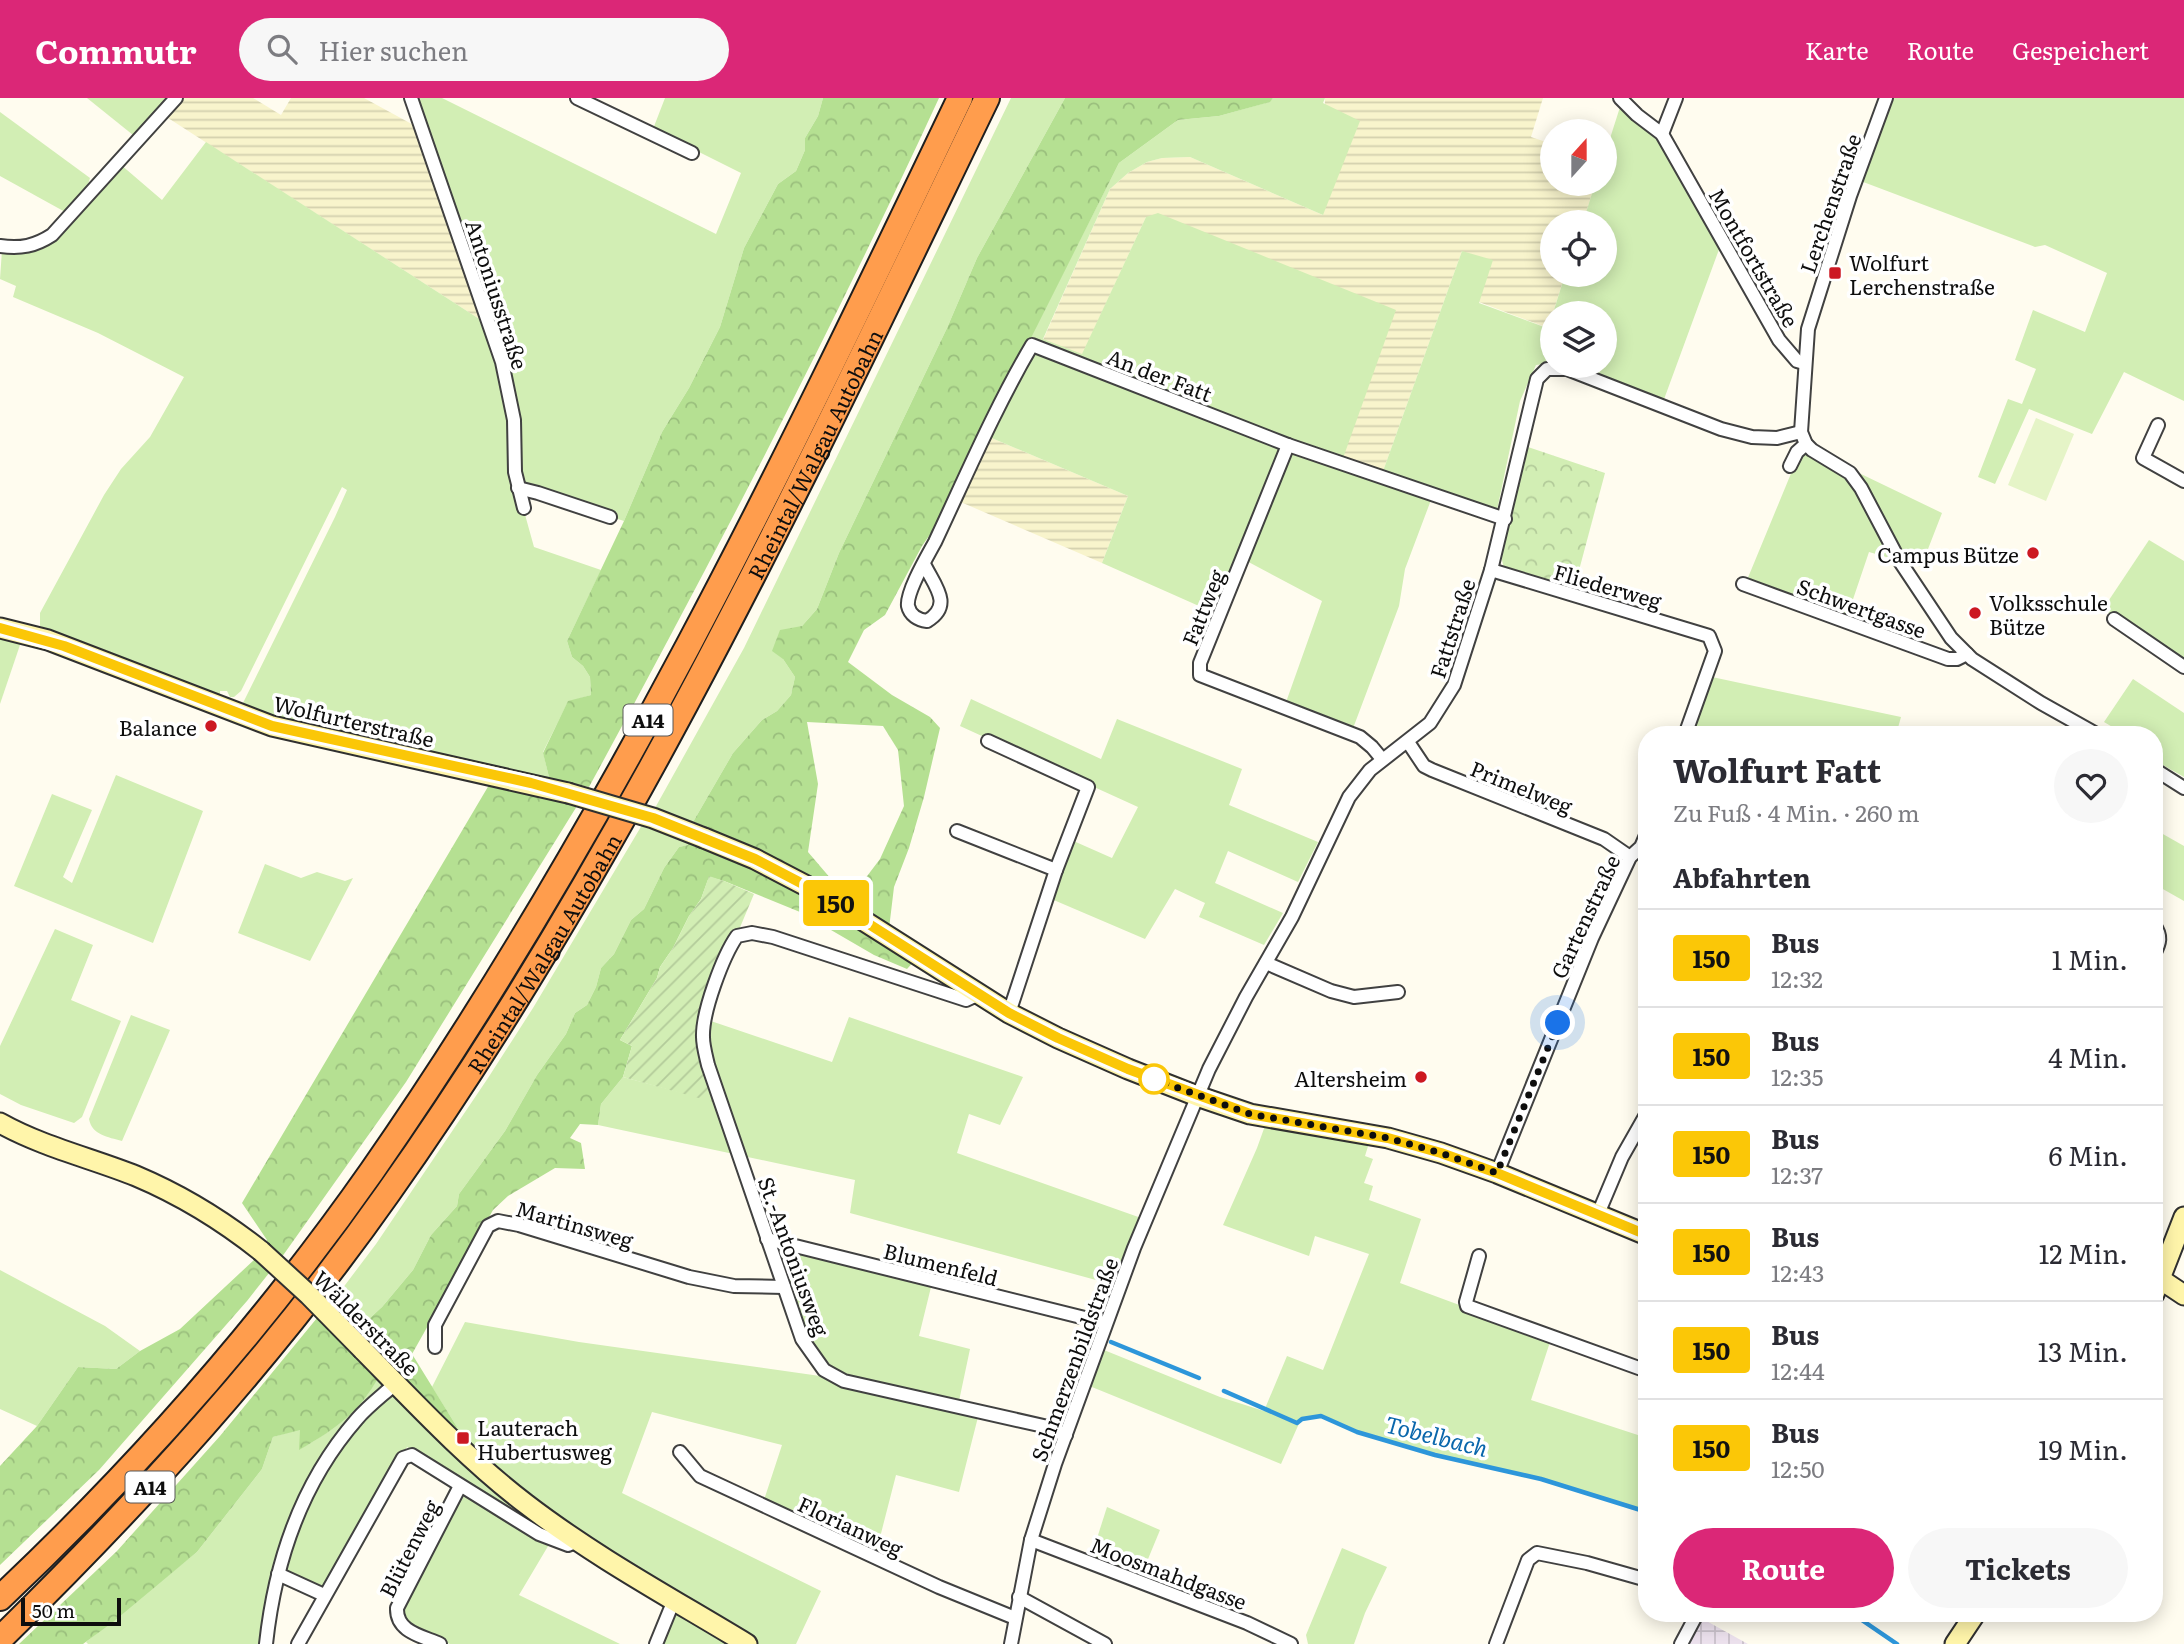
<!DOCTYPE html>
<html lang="de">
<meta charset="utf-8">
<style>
:root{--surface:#fff;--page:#f7f7f7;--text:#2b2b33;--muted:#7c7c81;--line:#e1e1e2;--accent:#db2777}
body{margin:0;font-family:Literata,serif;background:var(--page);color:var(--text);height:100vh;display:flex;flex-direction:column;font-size:26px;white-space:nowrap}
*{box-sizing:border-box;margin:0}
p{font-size:23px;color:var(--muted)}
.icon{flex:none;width:38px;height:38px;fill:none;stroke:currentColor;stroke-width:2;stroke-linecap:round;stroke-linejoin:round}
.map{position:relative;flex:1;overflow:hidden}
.panel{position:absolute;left:1638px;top:628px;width:525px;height:896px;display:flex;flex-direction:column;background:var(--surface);border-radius:28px;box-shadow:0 4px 18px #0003}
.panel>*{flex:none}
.badge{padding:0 14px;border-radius:5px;font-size:24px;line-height:46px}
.needle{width:46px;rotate:21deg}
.controls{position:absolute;left:1540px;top:21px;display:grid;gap:14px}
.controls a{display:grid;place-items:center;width:77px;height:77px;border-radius:50%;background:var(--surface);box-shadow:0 4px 18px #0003;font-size:35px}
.scale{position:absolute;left:21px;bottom:18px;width:100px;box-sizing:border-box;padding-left:7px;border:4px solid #0e0e0e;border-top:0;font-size:19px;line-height:24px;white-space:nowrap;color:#0e0e0e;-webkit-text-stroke:5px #fff;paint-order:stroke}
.you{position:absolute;width:35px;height:35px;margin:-18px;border:5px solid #fff;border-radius:50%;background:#1a73e8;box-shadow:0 0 0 10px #1a73e833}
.map>.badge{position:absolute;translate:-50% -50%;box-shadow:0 0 0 4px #fff}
h2{padding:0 35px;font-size:26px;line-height:63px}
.round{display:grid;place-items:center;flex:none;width:74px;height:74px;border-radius:37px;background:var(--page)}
.headline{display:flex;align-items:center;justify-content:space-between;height:119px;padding:0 35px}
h1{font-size:33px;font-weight:700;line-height:52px}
.action{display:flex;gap:14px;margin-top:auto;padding:14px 35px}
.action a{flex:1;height:80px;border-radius:42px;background:var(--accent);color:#fff;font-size:28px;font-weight:700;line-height:80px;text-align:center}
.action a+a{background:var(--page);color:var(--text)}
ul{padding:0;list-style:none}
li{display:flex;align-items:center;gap:21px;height:98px;padding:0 35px;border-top:2px solid var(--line)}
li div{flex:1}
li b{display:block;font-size:26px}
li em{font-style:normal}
li .badge{min-width:77px;font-weight:700;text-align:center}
header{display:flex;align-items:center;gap:42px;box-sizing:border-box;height:98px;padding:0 35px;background:var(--accent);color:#fff}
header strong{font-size:33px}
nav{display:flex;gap:38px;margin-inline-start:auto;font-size:24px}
.search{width:490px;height:63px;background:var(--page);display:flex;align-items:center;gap:18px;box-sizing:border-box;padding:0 24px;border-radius:38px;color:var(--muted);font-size:26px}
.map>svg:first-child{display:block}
</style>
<header>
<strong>Commutr</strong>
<div class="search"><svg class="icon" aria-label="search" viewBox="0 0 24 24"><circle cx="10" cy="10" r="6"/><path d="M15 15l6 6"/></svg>Hier suchen</div>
<nav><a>Karte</a><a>Route</a><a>Gespeichert</a></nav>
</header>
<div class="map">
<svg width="2184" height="1546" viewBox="0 0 2184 1546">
<defs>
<pattern id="industrial-grid" width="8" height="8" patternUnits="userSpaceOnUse" patternTransform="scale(1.75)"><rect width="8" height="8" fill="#ece1ed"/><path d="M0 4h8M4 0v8" fill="none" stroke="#c9c0ca"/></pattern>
<pattern id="farmland-rules" width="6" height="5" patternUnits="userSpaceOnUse" patternTransform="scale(1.75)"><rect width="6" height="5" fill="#f8f4cc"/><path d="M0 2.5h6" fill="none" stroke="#d3d0ae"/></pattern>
<pattern id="forest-crowns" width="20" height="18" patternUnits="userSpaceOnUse" patternTransform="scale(1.75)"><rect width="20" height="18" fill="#b5e092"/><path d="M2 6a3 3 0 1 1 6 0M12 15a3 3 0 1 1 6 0" fill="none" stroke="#9abf7d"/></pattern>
<pattern id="park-crowns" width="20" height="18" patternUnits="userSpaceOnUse" patternTransform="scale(1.75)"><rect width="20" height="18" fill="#d2eeb4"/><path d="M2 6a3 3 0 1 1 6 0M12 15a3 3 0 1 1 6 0" fill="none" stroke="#b3cb9a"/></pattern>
<pattern id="garden-furrows" width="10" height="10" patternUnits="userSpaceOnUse" patternTransform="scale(1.75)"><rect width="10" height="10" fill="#d2eeb4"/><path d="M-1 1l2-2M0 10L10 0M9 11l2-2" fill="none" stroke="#b3cb9a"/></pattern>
</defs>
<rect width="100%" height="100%" fill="#fffcef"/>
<!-- industrial -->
<polygon fill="url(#industrial-grid)" points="1701,1520 1748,1546 1686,1546"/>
<!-- farmland -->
<g fill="url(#farmland-rules)">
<polygon points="180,0 253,0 281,17 291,0 364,0 419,30 487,226 165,18"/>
<polygon points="1325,0 1543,0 1531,39 1552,46 1552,86 1595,86 1583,124 1552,124 1552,177 1565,177 1548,230 1479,204 1462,153 1382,376 1341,363 1146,119 1082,257 1043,242 1110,91 1128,75 1147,64 1162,60 1190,59 1323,117"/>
<polygon points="987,338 1128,398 1102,465 956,402"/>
</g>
<!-- grass -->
<g fill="#d2eeb4">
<polygon points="87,0 172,0 138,41"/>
<polygon points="413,0 442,0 716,136 741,75 653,31 665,0 823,0 818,18 805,40 805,52 796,73 778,86 744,150 720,229 689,290 662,334 624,423 519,389 518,325"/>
<polygon points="1011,0 1065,0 977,160 947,230 839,455 817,511 802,528 783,561 795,579 791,597 777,613 762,622 733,655 693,724 655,710 744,550"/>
<polygon points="1273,0 1325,0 1323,5 1360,23 1323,117 1190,59 1162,60 1147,64 1128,75 1110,91 1043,241 1082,256 1146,119 1158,115 1396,212 1342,363 1382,376 1462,153 1493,162 1479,205 1547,230 1552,217 1552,265 1536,267 1520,303 1497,412 1434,394 1405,471 1399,508 1352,633 1285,607 1322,503 1241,460 1217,516 1102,465 1128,398 987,338 1028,244 1119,65 1178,22 1219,18 1269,4"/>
<polygon points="1890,0 2184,0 2184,303 2124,274 2092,336 2029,311 1995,386 1978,379 2008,301 2022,306 2036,271 2015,262 2033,212 2085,234 2107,175 2045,147 2035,149 1858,82"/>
<polygon points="1621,6 1664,49 1721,146 1663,304 1569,268 1605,268 1605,215 1553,215 1565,177 1605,177 1605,124 1583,124 1595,86 1605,86 1605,56"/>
<polygon points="0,14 90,80 86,92 67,115 0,78"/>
<polygon points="206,44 487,226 506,290 514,377 534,449 601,472 567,543 572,559 583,568 590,579 591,597 568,604 543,654 549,679 489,687 239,613 335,419 347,392 342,389 241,593 234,599 230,599 227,593 220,593 220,598 160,579 40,528 40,515 104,397 121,371 150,339 184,279 98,235 13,199 16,188 0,181 2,152 30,153 120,66 162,102"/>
<polygon points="1805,349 1942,415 1921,469 1869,454 1847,519 1747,482 1797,361"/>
<polygon points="2149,442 2184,463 2184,567 2103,511"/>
<polygon points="0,539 21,544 0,606"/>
<polygon points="1712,579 1901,619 1896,637 1692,637"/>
<polygon points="2133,581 2184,615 2184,679 2154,662 2154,637 2126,637 2104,624"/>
<polygon points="971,601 1101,661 1117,621 1242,671 1229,707 1318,744 1298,784 1228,753 1215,785 1283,815 1264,847 1199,819 1205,805 1175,791 1145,841 1049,800 1069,741 1112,760 1138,709 960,628"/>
<polygon points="116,677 203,713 153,845 14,788 52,696 92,712 63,779 72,785"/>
<polygon points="642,727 690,744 689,747 679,749 664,770 644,811 631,822 614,856 601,870 596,889 587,907 575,915 566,936 537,977 505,1033 459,1096 457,1108 431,1137 413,1172 382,1209 359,1230 333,1203 376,1146 488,980 533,910"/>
<polygon points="2154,731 2184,748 2184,803 2154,786"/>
<polygon points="265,766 301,780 317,774 345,783 353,780 310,863 238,835"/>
<polygon points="55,831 93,847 71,902 121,923 82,1019 74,1025 21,1007 0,996 0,948"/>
<path d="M131 917 170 932 122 1043C108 1039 92 1037 89 1021Z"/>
<polygon points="849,919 1023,979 1000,1027 969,1016 957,1055 1144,1121 1118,1188 850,1115 855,1082 598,1027 601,1006 623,979 713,1003 704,967 702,920 832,964"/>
<polygon points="1266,1025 1369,1045 1365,1058 1373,1061 1364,1085 1373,1088 1369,1102 1421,1121 1400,1185 1551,1241 1531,1302 1647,1340 1647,1414 1542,1380 1435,1356 1357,1333 1321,1318 1301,1321 1281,1366 1087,1287 1099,1250 1220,1299 1264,1313 1287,1258 1323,1272 1369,1156 1315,1138 1309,1158 1223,1127 1257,1050"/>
<polygon points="770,1144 932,1185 919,1238 970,1251 959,1303 834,1275 809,1249"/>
<polygon points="0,1172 105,1228 140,1253 116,1271 78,1269 37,1328 0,1311"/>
<path d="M465 1224 579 1244 820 1278 841 1288 860 1293 978 1319 959 1394 896 1377 877 1451 874 1452 764 1402 782 1347 652 1314 622 1395 821 1493 796 1546H659L682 1500 560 1428 519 1497 620 1546H450L405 1528 401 1510 465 1387 407 1349 324 1493 276 1474 262 1546H88L86 1544 197 1454 262 1371 273 1339 300 1331V1351C339 1329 364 1311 383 1269L457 1329 432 1289Z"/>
<polygon points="1107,1409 1160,1432 1141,1478 1091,1459"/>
<polygon points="1342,1450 1387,1469 1365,1515 1354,1546 1308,1546 1306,1537"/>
</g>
<!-- forest -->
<g fill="url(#forest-crowns)" fill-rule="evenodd">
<path d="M823 0H939C831 234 712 463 589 689L574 686 563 702 577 708 406 984 284 1156 247 1203 99 1372 0 1467V1368L37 1328 78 1269 116 1271 140 1253 180 1231 255 1161 267 1142 242 1105 489 687 518 672 549 679 543 655 568 603 591 597 590 579 583 568 572 559 567 543 624 423 662 334 689 290 720 229 744 150 778 86 796 73 805 52V40L818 18Z"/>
<path d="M1065 0H1273L1270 4 1219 18 1178 22 1119 65 938 425 922 448 885 517 864 532 848 564 892 597 930 619 940 630 924 699 909 750 894 789 888 839 919 858 907 871 874 857 800 814 724 783 709 779 701 801 689 818 673 850 660 869 657 880 620 942 632 948 623 979 601 1006 598 1027 580 1026 570 1040 581 1045 585 1071 555 1070 508 1098 493 1112 412 1256 457 1329 450 1337 383 1270C364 1311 338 1330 299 1352L300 1332 273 1339 262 1371 197 1454 113 1524 83 1546H19L117 1453 220 1338 317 1220 357 1260 370 1242 359 1230 382 1209 413 1172 431 1137 457 1108 459 1096 505 1033 537 977 566 936 575 915 587 907 596 889 601 870 614 856 631 822 644 811 664 770 679 749 688 747 690 744 700 748 707 729 693 724 733 655 762 622 777 613 791 597 795 579 783 561 772 553 780 532 802 528 817 511 839 455 947 230 977 160ZM807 624 883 628 898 652 904 708 880 761 849 802 808 754 818 686Z"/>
</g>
<!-- park -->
<polygon fill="url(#park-crowns)" points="1528,349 1605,375 1574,491 1504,470 1501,458"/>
<!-- garden -->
<polygon fill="url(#garden-furrows)" points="709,778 724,783 754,796 702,920 704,967 713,1004 623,979 632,948 620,942 657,880 660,869 673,850 689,818 701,801"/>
<!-- pitch -->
<polygon fill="#e5f4c7" points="2036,320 2074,336 2046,403 2008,387"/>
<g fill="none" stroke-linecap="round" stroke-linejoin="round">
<!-- stream -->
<g stroke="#2d96da" stroke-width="4.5">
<polyline points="1111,1244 1199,1280"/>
<polyline points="1224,1293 1297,1325 1302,1321 1321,1318 1357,1334 1435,1357 1541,1381 1647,1414"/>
<polyline points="1853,1516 1897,1546"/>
</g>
<!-- street casing -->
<g stroke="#414141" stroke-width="16">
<g id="street">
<polyline points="411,0 502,264 514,322 515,374 524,410"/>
<polyline points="577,0 692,55"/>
<polyline points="1620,0 1637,17 1662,36 1779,242 1797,263 1804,265"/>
<polyline points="1886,0 1850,98 1808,231 1801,334 1806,346 1812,352 1850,375 1861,390 1899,462 1951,540 1972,561 2041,605 2098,637"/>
<polyline points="1662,36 1676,0"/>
<path d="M0 148C21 151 35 148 52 137L176 0"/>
<polyline points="2158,327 2143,360 2184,383"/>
<polyline points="1288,347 1200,565 1200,577 1360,639 1372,649 1382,661"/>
<polyline points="1790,368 1797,354 1806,346"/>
<polyline points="518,390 538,395 610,419"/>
<path d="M924 466C934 487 954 507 927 523 918 522 910 517 908 508 906 494 928 457 935 444 966 378 995 310 1032 247L1288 347 1505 421"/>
<polyline points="1491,472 1709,538 1715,553 1685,637"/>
<polyline points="1743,486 1948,561 1957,561 1967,556"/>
<polyline points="2114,521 2184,569"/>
<polyline points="988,643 1088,689 1056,772 1009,915"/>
<polyline points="1408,644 1424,668 1432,672 1604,741 1630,759"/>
<polyline points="2154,671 2184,690"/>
<polyline points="957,733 1056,772"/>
<path d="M2154 827C2162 838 2160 845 2154 856"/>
<polyline points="1266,865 1331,893 1354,899 1398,894"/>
<path d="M979 896 966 902 773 839 752 835 737 838C723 858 702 914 703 939 703 948 706 958 708 967L802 1241 824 1272 844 1283 1048 1329 1066 1337"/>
<polyline points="1497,1075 1592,840 1630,759 1641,749 1647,735"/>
<polyline points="1598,1116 1622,1059 1647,1015"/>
<polyline points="767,1141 1105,1225"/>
<polyline points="1479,1158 1466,1204 1467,1208 1647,1273"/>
<polyline points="435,1249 435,1227 488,1128 498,1123 519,1127 689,1179 734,1188 784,1189"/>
<polyline points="680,1354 700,1378 939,1489 1015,1520"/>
<polyline points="1031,1442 1247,1525 1291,1546"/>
<polyline points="278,1476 324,1497"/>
<polyline points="1019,1499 1105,1546"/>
<path d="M266 1546C275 1463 301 1385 357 1321 368 1308 383 1297 396 1285"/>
<polyline points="298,1546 403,1360 412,1357 539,1436 568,1447 578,1443"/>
<path d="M440 1546C422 1538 396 1534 397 1510L460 1388"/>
<polyline points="656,1546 674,1502"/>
<polyline points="1011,1546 1031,1442 1055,1366 1134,1150 1209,971 1246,899 1292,819 1349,699 1370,672 1430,625 1454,587 1491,472 1537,281 1547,271 1567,271 1721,331 1752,339 1777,340 1801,334"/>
<polyline points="1496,1546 1528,1462 1537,1455 1587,1465 1647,1482"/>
<polyline points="1681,1546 1697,1516"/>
</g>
</g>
<!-- secondary casing -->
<g stroke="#303030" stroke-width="23">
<g id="secondary">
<polyline points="0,530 48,542 272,628 568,695"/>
<polyline points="704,740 755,761 820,795 1009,915 1058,940 1128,971 1197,998 1250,1016 1388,1040 1441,1055 1497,1075 1647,1137"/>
<path d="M0 1025C43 1049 91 1060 136 1078 181 1097 222 1122 261 1153"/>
<polyline points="2160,1181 2184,1197"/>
<polyline points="2154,1196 2184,1119"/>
<path d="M363 1252C415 1305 467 1361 526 1406 595 1459 673 1501 747 1546"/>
<polyline points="1955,1546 1975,1516"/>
</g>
</g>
<!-- highway casing -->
<g stroke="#1f1f1f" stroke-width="28">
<g id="highway">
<path d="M0 1500C137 1371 264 1227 372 1073 606 737 784 368 960 0"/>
<path id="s1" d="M0 1541C141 1403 274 1257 388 1095 629 755 806 374 987 0"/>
</g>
</g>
<!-- street -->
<use href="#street" stroke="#fff" stroke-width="12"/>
<!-- secondary -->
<use href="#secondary" stroke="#fff5aa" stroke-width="19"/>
<!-- highway -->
<use href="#highway" stroke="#ff9d4d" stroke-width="24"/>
<!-- secondary-bridge casing -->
<g stroke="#303030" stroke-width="23" stroke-linecap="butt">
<g id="secondary-bridge">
<polyline points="568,695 653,720 704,740"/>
<polyline points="261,1153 309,1197 363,1252"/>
</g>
</g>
<!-- secondary-bridge -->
<use href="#secondary-bridge" stroke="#fff5aa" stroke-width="19"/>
</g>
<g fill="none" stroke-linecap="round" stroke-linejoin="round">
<!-- line casing -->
<g stroke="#fff" stroke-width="16">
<polyline id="line" points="0,530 64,548 272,628 531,685 653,720 755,761 820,795 1009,915 1058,940 1128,971 1250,1016 1388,1040 1441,1055 1497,1075 1647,1137"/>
</g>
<!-- line -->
<use href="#line" stroke="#fbc707" stroke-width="10"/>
<!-- walk -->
<polyline stroke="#0e0e0e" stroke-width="7" stroke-dasharray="0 12.6" points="1154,981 1250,1016 1388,1040 1441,1055 1497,1075 1558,925"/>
</g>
<!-- markers -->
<g fill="#cc1822" stroke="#fff" stroke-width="2.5">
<rect x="1828" y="168" width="14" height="14" rx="3.5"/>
<circle cx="2033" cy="455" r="7"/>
<circle cx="1975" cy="515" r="7"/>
<circle cx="211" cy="628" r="7"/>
<circle cx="1421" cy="979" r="7"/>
<rect x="456" y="1333" width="14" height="14" rx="3.5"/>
</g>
<circle fill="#fff" stroke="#fbc707" stroke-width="3.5" cx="1154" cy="981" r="14"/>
<g text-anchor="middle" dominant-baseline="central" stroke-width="7" stroke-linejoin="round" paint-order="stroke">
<!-- shield labels -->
<g fill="#fff" stroke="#565656" stroke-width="2">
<rect x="623.5" y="606.5" width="49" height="31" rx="5"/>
<rect x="125.5" y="1373.5" width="49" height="31" rx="5"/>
</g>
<g font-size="19" font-weight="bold" fill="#0e0e0e">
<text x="648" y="622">A14</text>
<text x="150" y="1389">A14</text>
</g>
<!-- street labels -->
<g font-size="21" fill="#0e0e0e" stroke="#fff">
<text transform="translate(1829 105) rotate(-71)">Lerchenstraße</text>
<text transform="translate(1755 159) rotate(60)">Montfortstraße</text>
<text transform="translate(498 196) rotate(72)">Antoniusstraße</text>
<text transform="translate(1160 276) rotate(21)">An der Fatt</text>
<text stroke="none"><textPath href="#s1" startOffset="1446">Rheintal/Walgau Autobahn</textPath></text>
<text transform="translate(1608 487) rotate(16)">Fliederweg</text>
<text transform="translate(1202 509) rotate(-68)">Fattweg</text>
<text transform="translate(1862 509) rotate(20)">Schwertgasse</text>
<text transform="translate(1451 530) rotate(-72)">Fattstraße</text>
<text transform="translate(354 622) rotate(13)">Wolfurterstraße</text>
<text transform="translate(1522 688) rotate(22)">Primelweg</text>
<text transform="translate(1584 818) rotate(-65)">Gartenstraße</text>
<text stroke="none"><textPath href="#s1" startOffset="878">Rheintal/Walgau Autobahn</textPath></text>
<text transform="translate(575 1125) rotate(16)">Martinsweg</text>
<text transform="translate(795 1158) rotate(70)">St.-Antoniusweg</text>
<text transform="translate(941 1165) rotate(14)">Blumenfeld</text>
<text transform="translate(367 1224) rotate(45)">Wälderstraße</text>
<text transform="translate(1073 1261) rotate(-70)">Schmerzenbildstraße</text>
<text transform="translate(851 1427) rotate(25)">Florianweg</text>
<text transform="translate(408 1450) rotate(-63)">Blütenweg</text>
<text transform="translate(1169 1474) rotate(21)">Moosmahdgasse</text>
</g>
<!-- poi labels -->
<g font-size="21" fill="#0e0e0e" stroke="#fff" text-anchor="start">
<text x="1849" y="163">Wolfurt<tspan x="1849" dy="24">Lerchenstraße</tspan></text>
<text x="2019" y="455" text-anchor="end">Campus Bütze</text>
<text x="1989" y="503">Volksschule<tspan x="1989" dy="24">Bütze</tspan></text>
<text x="197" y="628" text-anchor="end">Balance</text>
<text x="1407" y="979" text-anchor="end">Altersheim</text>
<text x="477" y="1328">Lauterach<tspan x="477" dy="24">Hubertusweg</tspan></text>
</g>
<!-- water labels -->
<g font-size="23" font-style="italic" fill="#0a67ac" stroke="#fff">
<text transform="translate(1437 1337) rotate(14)">Tobelbach</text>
</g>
</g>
</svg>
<div class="controls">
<a><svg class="needle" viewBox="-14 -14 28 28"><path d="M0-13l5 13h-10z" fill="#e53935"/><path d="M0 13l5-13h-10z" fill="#7c7c81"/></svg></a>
<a><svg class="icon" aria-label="locate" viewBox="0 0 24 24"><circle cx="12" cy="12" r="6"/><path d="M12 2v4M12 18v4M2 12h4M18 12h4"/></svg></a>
<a><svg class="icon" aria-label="layers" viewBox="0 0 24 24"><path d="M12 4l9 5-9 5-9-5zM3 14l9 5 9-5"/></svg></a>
</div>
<div class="scale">50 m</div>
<div class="you" style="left:1558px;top:925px"></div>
<b class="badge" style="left:836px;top:805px;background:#fbc707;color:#111">150</b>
<section class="panel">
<div class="headline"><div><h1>Wolfurt Fatt</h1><p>Zu Fuß · 4 Min. · 260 m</p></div><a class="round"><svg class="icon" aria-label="heart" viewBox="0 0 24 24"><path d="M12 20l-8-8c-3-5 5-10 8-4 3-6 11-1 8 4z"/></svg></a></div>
<h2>Abfahrten</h2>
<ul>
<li><span class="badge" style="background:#fbc707;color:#111">150</span><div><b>Bus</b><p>12:32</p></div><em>1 Min.</em></li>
<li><span class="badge" style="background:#fbc707;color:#111">150</span><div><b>Bus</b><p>12:35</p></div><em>4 Min.</em></li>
<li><span class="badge" style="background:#fbc707;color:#111">150</span><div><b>Bus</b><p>12:37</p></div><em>6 Min.</em></li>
<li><span class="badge" style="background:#fbc707;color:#111">150</span><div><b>Bus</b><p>12:43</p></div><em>12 Min.</em></li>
<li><span class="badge" style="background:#fbc707;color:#111">150</span><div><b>Bus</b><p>12:44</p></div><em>13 Min.</em></li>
<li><span class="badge" style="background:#fbc707;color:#111">150</span><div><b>Bus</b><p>12:50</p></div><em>19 Min.</em></li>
</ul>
<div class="action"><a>Route</a><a>Tickets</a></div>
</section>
</div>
